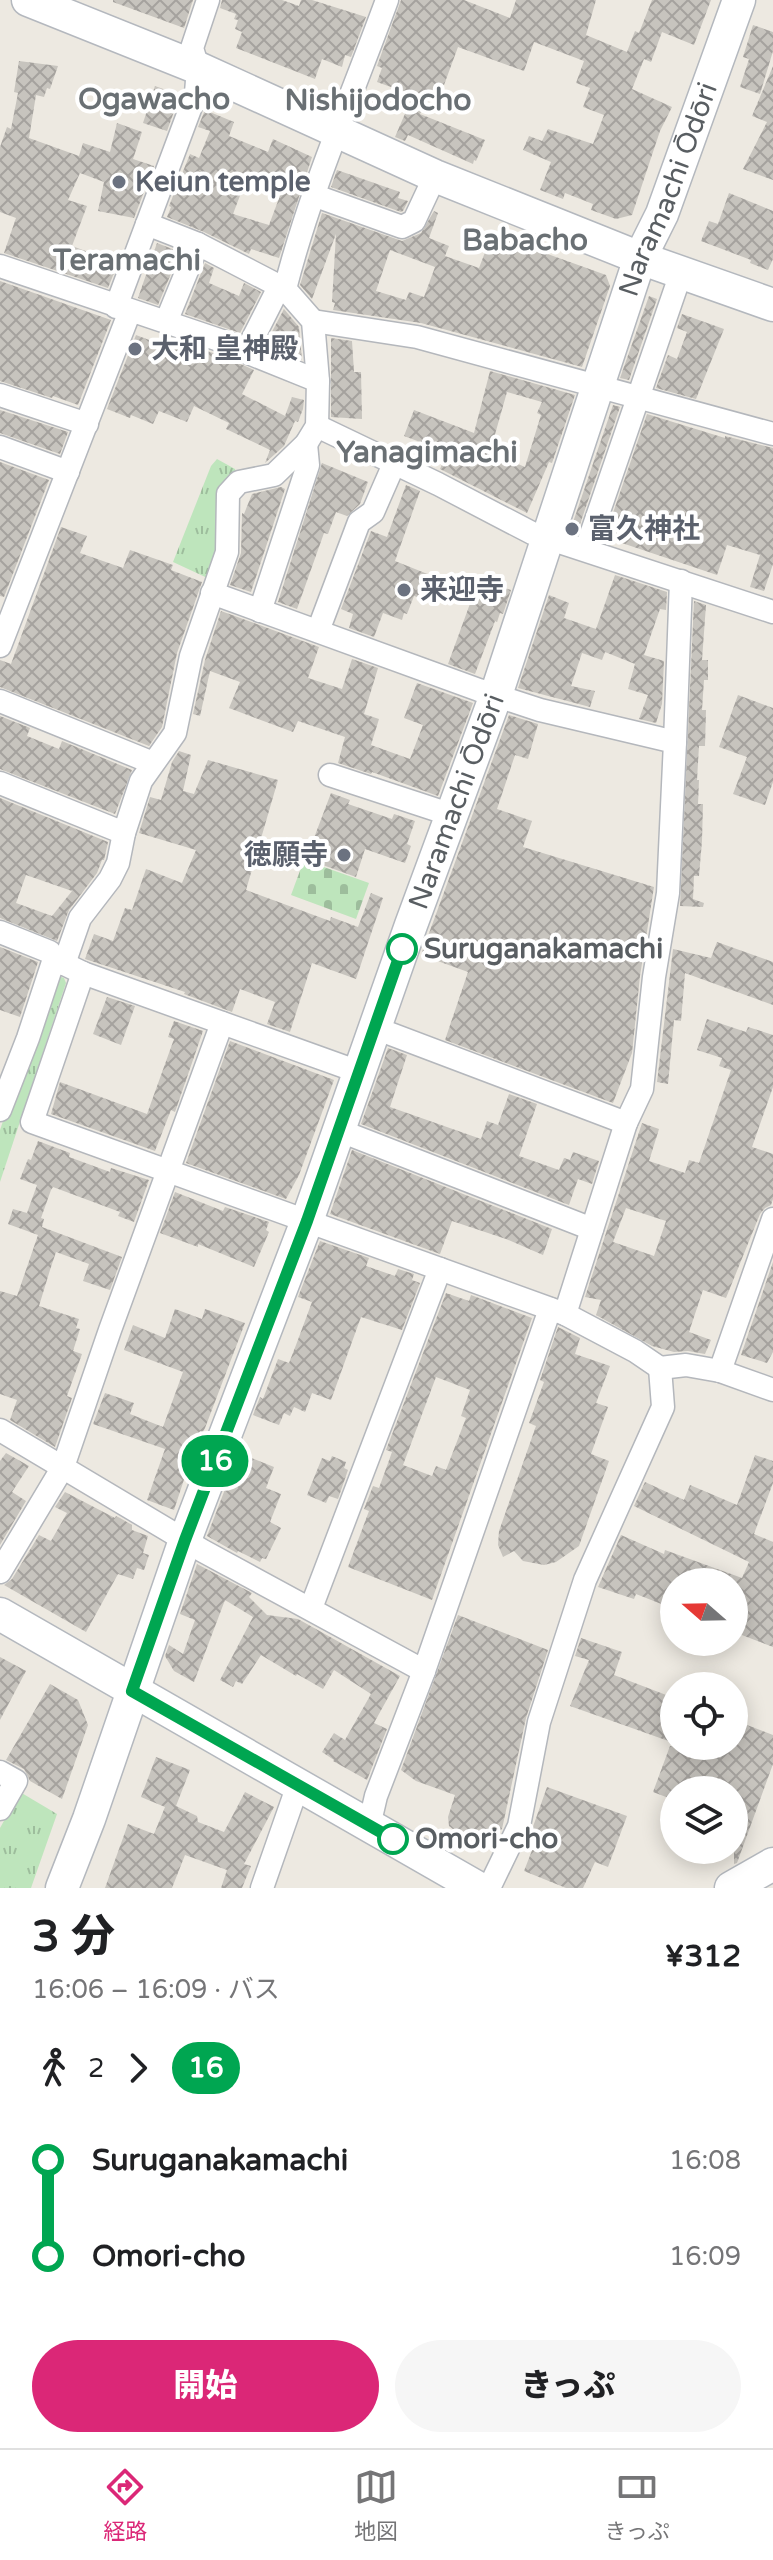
<!DOCTYPE html>
<html lang="ja">
<meta charset="utf-8">
<style>
:root{--surface:#fff;--page:#f6f6f6;--text:#202124;--muted:#757577;--line:#e0e0e0;--accent:#db2777}
body{margin:0;font-family:"Varela Round","Noto Sans JP",sans-serif;background:var(--page);color:var(--text);height:100vh;display:flex;flex-direction:column;font-size:30px;white-space:nowrap}
*{box-sizing:border-box;margin:0}
p{font-size:26px;color:var(--muted)}
.icon{flex:none;width:44px;height:44px;fill:none;stroke:currentColor;stroke-width:2;stroke-linecap:round;stroke-linejoin:round}
.map{position:relative;height:1888px;overflow:hidden}
.details{display:flex;flex-direction:column;background:var(--surface);flex:1}
.details>*{flex:none}
.badge{padding:0 16px;border-radius:26px;font-size:28px;line-height:52px}
.needle{width:52px;rotate:290deg}
.controls{position:absolute;left:660px;top:1568px;display:grid;gap:16px}
.controls a{display:grid;place-items:center;width:88px;height:88px;border-radius:50%;background:var(--surface);box-shadow:0 4px 20px #0003;font-size:40px}
.map>.badge{position:absolute;translate:-50% -50%;box-shadow:0 0 0 4px #fff}
.legs{display:flex;align-items:center;gap:12px;height:88px;padding:0 32px;font-size:26px}
.legs p{margin-inline-start:auto}
.head{display:flex;align-items:center;justify-content:space-between;height:136px;padding:0 32px}
h1{font-size:44px;font-weight:800;line-height:60px}
.cta{display:flex;gap:16px;margin-top:auto;padding:16px 32px}
.cta a{flex:1;height:92px;border-radius:48px;background:var(--accent);color:#fff;font-size:32px;font-weight:800;line-height:92px;text-align:center}
.cta a+a{background:var(--page);color:var(--text)}
ul{padding:0 32px;list-style:none}
li{display:flex;align-items:center;gap:28px;height:96px;font-size:30px}
li i{display:grid;place-items:center;width:12px;height:100%;margin:0 10px;background:currentColor}
li i::after{content:'';width:20px;height:20px;margin:-10px;border:6px solid;border-radius:50%;background:var(--surface)}
li p{margin-inline-start:auto}
li:first-child i{background:linear-gradient(#0000 50%,currentColor 0)}
li:last-child i{background:linear-gradient(currentColor 50%,#0000 0)}
.dock{display:flex;justify-content:space-around;align-items:center;height:112px;border-top:2px solid var(--line);background:var(--surface);font-size:22px;color:var(--muted)}
.dock a{display:grid;justify-items:center;gap:4px}
.dock .active{color:var(--accent)}
.map>svg:first-child{display:block}
</style>
<div class="map">
<svg width="773" height="1888" viewBox="0 0 773 1888">
<defs>
<pattern id="cemetery-stones" width="16" height="16" patternUnits="userSpaceOnUse" patternTransform="scale(2)"><rect width="16" height="16" fill="#bee5bc"/><path d="M2 7V4a2 2 0 0 1 4 0v3zM10 15v-3a2 2 0 0 1 4 0v3z" fill="#9dbd9c"/></pattern>
<pattern id="park-tufts" width="24" height="20" patternUnits="userSpaceOnUse" patternTransform="scale(2)"><rect width="24" height="20" fill="#bee5bc"/><path d="M3 7l-1-3M5 7V3M7 7l1-3M15 17l-1-3M17 17v-4M19 17l1-3" fill="none" stroke="#9dbd9c"/></pattern>
<pattern id="building-cross-hatch" width="8" height="8" patternUnits="userSpaceOnUse" patternTransform="scale(2)"><rect width="8" height="8" fill="#c7c4be"/><path d="M0 0l8 8M0 8l8-8" fill="none" stroke="#a5a29e"/></pattern>
</defs>
<rect width="100%" height="100%" fill="#ede9e1"/>
<!-- cemetery -->
<polygon fill="url(#cemetery-stones)" points="304,860 369,883 356,919 291,895"/>
<!-- park -->
<g fill="url(#park-tufts)">
<polygon points="217,459 235,469 239,482 216,582 173,562 211,466"/>
<polygon points="53,974 64,978 66,983 0,1182 0,1130"/>
<polygon points="20,1792 57,1814 31,1888 0,1888 0,1828"/>
</g>
<!-- building -->
<g fill="url(#building-cross-hatch)" fill-rule="evenodd">
<polygon points="113,0 193,0 184,28 113,2"/>
<polygon points="222,0 282,0 299,6 301,0 312,0 366,17 351,57 345,55 342,67 322,59 315,79 236,48 242,32 235,29 238,20 234,19 236,14 220,8"/>
<polygon points="401,0 464,0 510,18 516,0 596,0 586,35 627,52 635,31 639,33 652,0 711,0 694,45 662,32 651,62 644,59 632,89 672,107 660,131 632,215 616,219 591,210 593,204 565,193 563,199 540,190 551,162 523,150 529,136 542,141 548,129 593,144 604,115 583,107 590,88 576,83 584,61 534,42 524,71 458,47 444,85 438,83 420,114 485,140 476,161 474,160 473,164 408,135 405,141 395,137 413,95 377,82 382,68 377,66"/>
<polygon points="753,25 773,32 773,51 760,94 740,87 749,59 743,57"/>
<polygon points="19,61 58,66 50,89 47,88 44,97 36,95 29,138 79,156 83,143 110,152 117,123 142,132 133,159 154,166 134,218 98,211 104,182 80,173 68,200 87,206 72,246 118,263 108,288 4,253 16,218 0,212 0,147 7,127 11,129 18,93 14,92"/>
<polygon points="773,66 773,180 743,169 767,122 752,116"/>
<polygon points="155,86 180,95 167,131 143,123"/>
<path d="M205 110 234 122 229 136 268 152 273 139 312 157 279 258 251 249 249 254 204 232 167 217 171 207 169 206 190 154 199 158 210 131 198 127ZM249 172 284 185 269 225 233 214Z"/>
<polygon points="337,170 400,192 398,198 408,201 403,211 401,212 331,187"/>
<polygon points="729,193 773,211 773,259 768,270 750,263 751,260 701,241 709,221 718,224"/>
<path d="M434 211 438 213 429 238 449 246 445 256 479 268 492 234 606 275 610 286 582 367 421 323 333 310 335 303 332 302 336 234 312 299 300 285 322 213 402 241 421 233ZM390 250 435 267 424 297 409 292 406 300 376 291Z"/>
<polygon points="157,243 180,252 158,305 138,298"/>
<polygon points="205,263 214,268 209,283 239,296 244,283 261,292 240,333 185,314"/>
<polygon points="0,281 111,320 78,405 53,396 52,398 0,381"/>
<polygon points="649,296 657,299 629,380 620,378"/>
<polygon points="284,309 299,327 302,360 265,345"/>
<polygon points="682,314 724,329 696,399 656,388 668,355 677,359 687,332 677,328"/>
<polygon points="136,335 165,346 168,338 225,357 254,370 242,394 291,419 285,416 292,397 304,400 303,409 298,422 295,421 284,446 265,463 270,450 226,429 229,423 194,406 187,422 159,411 153,424 131,415 130,418 107,409"/>
<polygon points="331,338 352,341 354,372 361,372 362,419 331,417"/>
<path d="M490 371 575 395 552 463 549 462 527 513 440 469 447 452 404 436 414 410 474 433ZM507 392 542 402 537 413 541 415 525 467 490 452Z"/>
<polygon points="613,405 620,407 577,533 570,531"/>
<polygon points="0,410 68,432 60,454 0,433"/>
<polygon points="647,414 725,438 725,436 773,448 773,564 764,591 750,587 760,555 727,545 717,575 613,540 611,544 603,542"/>
<polygon points="0,462 49,480 4,597 0,596"/>
<polygon points="322,463 368,482 360,504 347,516 336,512 328,534 324,533 297,609 278,602"/>
<polygon points="406,485 420,491 395,561 435,577 427,600 414,596 407,614 404,613 402,620 383,613 374,637 349,628 353,614 341,609 371,531 387,537"/>
<polygon points="281,487 285,489 251,592 230,585 241,553 242,513 244,514 252,494"/>
<polygon points="61,527 87,536 80,553 123,568 130,550 173,565 171,570 202,582 177,653 162,727 149,746 0,687 0,660 11,664"/>
<polygon points="615,575 667,592 666,610 660,609 644,655 664,661 662,704 656,723 639,719 648,695 628,689 635,664 605,652 602,660 582,653 571,686 595,691 590,707 518,688 549,595 569,603 564,618 596,629"/>
<polygon points="479,579 511,590 503,614 500,613 497,622 495,621 475,674 448,664"/>
<polygon points="694,601 706,605 702,660 708,660 708,680 704,680 702,710 706,710 705,746 699,746 697,780 699,780 698,804 703,804 702,841 699,876 694,876 693,899 704,903 703,907 680,906"/>
<polygon points="221,611 319,647 308,678 342,689 352,659 378,668 364,714 379,719 371,745 410,759 423,725 404,718 417,683 473,703 438,796 372,772 371,774 338,763 345,737 298,721 293,732 229,708 240,682 210,671 200,716 193,714 205,660"/>
<polygon points="738,695 773,708 773,782 765,805 733,794 747,757 719,747"/>
<polygon points="509,715 538,724 528,759 515,755 497,809 532,821 523,847 654,887 640,976 632,1053 613,1103 445,1040 468,972 421,955"/>
<polygon points="0,716 30,728 27,736 59,749 62,741 132,770 115,814 0,769"/>
<polygon points="179,751 191,755 183,791 194,794 208,760 278,780 246,890 330,921 331,917 358,927 371,893 383,898 356,979 312,963 290,1032 267,1024 275,1002 240,989 232,1012 184,994 185,992 85,959 94,934 113,941 125,908 132,910 146,869 182,883 196,850 139,833 150,797 161,800 172,762"/>
<polygon points="331,793 350,800 348,804 392,819 394,814 415,821 407,844 411,846 405,863 365,849 356,877 306,859"/>
<path d="M0 798 108 842 104 860H102L97 873 69 910 57 941 0 918ZM26 875 72 891 52 916 16 903Z"/>
<polygon points="717,942 773,962 773,1005 685,973 681,1021 674,1020 668,1084 657,1082 673,949 711,958"/>
<polygon points="0,947 38,962 20,1017 0,1010"/>
<polygon points="107,997 135,1006 121,1045 93,1034"/>
<path d="M707 1019 746 1032 748 1027 773 1035V1087L752 1147 773 1154V1199L771 1205 765 1208 760 1214 726 1298 703 1290 689 1332 711 1340 705 1354 688 1351 674 1352 652 1346 596 1315 601 1300 585 1297 642 1123 659 1129 649 1161 685 1173 689 1160 699 1163 731 1070 719 1066 722 1058 697 1050ZM626 1208 666 1221 654 1256 613 1242Z"/>
<polygon points="174,1021 203,1031 175,1112 171,1110 155,1151 51,1114 60,1082 147,1114 174,1039 168,1037"/>
<polygon points="230,1041 334,1080 299,1175 286,1199 186,1163"/>
<polygon points="388,1048 407,1055 390,1107 481,1139 487,1121 498,1125 509,1094 537,1104 519,1156 559,1170 564,1158 570,1160 573,1152 599,1161 592,1184 578,1179 569,1205 361,1124"/>
<polygon points="38,1141 70,1153 69,1157 110,1172 111,1168 149,1180 134,1222 118,1216 120,1212 53,1187 51,1190 41,1218 44,1219 42,1227 122,1257 110,1290 83,1281 89,1264 56,1252 50,1270 39,1306 79,1319 76,1328 80,1329 73,1351 82,1354 67,1396 72,1398 55,1447 10,1420 17,1400 0,1394 0,1291 17,1296 38,1235 8,1224 13,1209 27,1213 37,1185 20,1179 28,1159 31,1160"/>
<polygon points="352,1150 552,1229 543,1255 506,1239 452,1221 440,1254 330,1214"/>
<polygon points="175,1192 223,1211 225,1207 269,1222 266,1230 269,1232 254,1267 198,1244 198,1247 160,1233"/>
<polygon points="320,1241 369,1258 366,1266 395,1276 398,1269 414,1274 412,1280 420,1283 402,1330 361,1317 331,1400 312,1393 305,1412 294,1407 290,1416 284,1413 279,1425 253,1415 260,1397 263,1399 278,1359 289,1363 296,1345 312,1302 298,1297"/>
<polygon points="773,1262 773,1352 767,1363 741,1355"/>
<path d="M446 1293 469 1301 471 1295 532 1318 432 1600 348 1567 369 1511 364 1509 373 1486 379 1488 392 1452 386 1450ZM436 1377 470 1390 461 1416 466 1418 446 1470 436 1466 432 1476 403 1465Z"/>
<polygon points="175,1309 202,1319 205,1309 245,1323 205,1428 203,1432 200,1431 174,1510 147,1500 165,1449 93,1424 105,1393 134,1403 130,1414 163,1427 183,1372 124,1350 133,1325 165,1338"/>
<polygon points="558,1327 580,1338 575,1354 610,1366 596,1403 608,1407 591,1454 609,1461 579,1546 556,1562 544,1565 523,1561 514,1551 503,1557 498,1545 499,1531 536,1426 529,1423 544,1382 540,1380"/>
<polygon points="6,1453 29,1466 12,1492 26,1501 0,1545 0,1461"/>
<polygon points="239,1453 274,1467 266,1488 281,1494 270,1522 281,1528 266,1559 262,1558 260,1562 238,1551 237,1553 207,1536"/>
<polygon points="755,1455 773,1461 773,1483 754,1534 773,1542 773,1647 734,1632 734,1582 674,1582 674,1609 636,1594 634,1599 598,1587 621,1535 664,1554 665,1550 742,1578 749,1562 634,1506 645,1482 684,1500 690,1485 737,1505"/>
<polygon points="332,1456 346,1462 344,1468 348,1470 338,1499 329,1496 326,1503 307,1495 322,1458 330,1461"/>
<polygon points="65,1492 115,1518 116,1516 120,1518 132,1525 132,1530 148,1536 143,1553 149,1555 144,1570 137,1568 133,1579 118,1574 86,1632 4,1585 12,1579 39,1535 51,1541 67,1513 55,1507"/>
<polygon points="197,1564 252,1593 249,1597 267,1615 298,1619 400,1676 374,1723 387,1729 367,1780 333,1761 334,1760 322,1752 334,1733 345,1740 371,1694 334,1670 323,1689 297,1674 296,1676 261,1655 242,1684 236,1681 233,1687 220,1680 253,1617 225,1600 194,1682 174,1671 165,1656 169,1645 183,1654 195,1620 180,1614"/>
<polygon points="458,1615 548,1650 526,1718 502,1829 484,1842 474,1841 464,1833 458,1833 449,1826 448,1817 455,1795 416,1781 401,1770"/>
<polygon points="581,1638 622,1652 614,1675 674,1698 674,1743 570,1706 589,1660 575,1656"/>
<polygon points="0,1657 26,1671 0,1720"/>
<polygon points="50,1684 78,1700 88,1725 62,1799 30,1781 24,1769 6,1760"/>
<polygon points="734,1720 773,1735 773,1764 737,1863 734,1864 734,1790 674,1790 674,1800 653,1792 670,1746 734,1746"/>
<polygon points="156,1757 190,1770 176,1806 197,1816 198,1822 224,1832 245,1792 274,1807 244,1864 251,1866 242,1888 221,1888 227,1870 185,1855 172,1888 105,1888 128,1824 154,1834 165,1807 141,1797"/>
<polygon points="547,1787 627,1816 608,1867 595,1862 583,1888 566,1888 524,1871 536,1840 529,1838"/>
</g>
<g fill="none" stroke-linecap="round" stroke-linejoin="round">
<!-- street casing -->
<g stroke="#b4b7bc" stroke-width="25">
<g id="street">
<polyline points="313,195 402,227 414,221 435,176"/>
<polyline points="147,224 198,244 285,289"/>
<polyline points="0,266 231,344 246,352 318,381"/>
<polyline points="116,307 196,93 198,68 192,48 208,0"/>
<polyline points="313,321 417,337 773,434"/>
<polyline points="166,322 198,244"/>
<polyline points="246,352 279,287"/>
<polyline points="0,395 87,424"/>
<polyline points="317,426 438,484 532,533 773,612"/>
<polyline points="0,447 68,472"/>
<polyline points="586,549 681,273"/>
<polyline points="212,593 479,690 540,710 675,742 668,893 654,977 642,1089 626,1123 565,1314"/>
<polyline points="260,611 308,465 306,444"/>
<polyline points="318,631 359,522 373,512 394,464"/>
<polyline points="0,646 130,311"/>
<polyline points="0,701 153,763"/>
<polyline points="675,742 681,581"/>
<polyline points="330,775 452,815"/>
<polyline points="0,783 124,833"/>
<polyline points="0,932 50,952 54,959 83,973 359,1072"/>
<path d="M64 964 80 918 110 879 118 863 124 833 141 781 175 733 191 656 227 552 228 494 239 482 274 475 306 444 317 426 318 381 313 321 285 289C310 190 352 96 387 0"/>
<polyline points="83,973 32,1122 565,1314 635,1351 660,1368 686,1365 720,1371 773,1390"/>
<polyline points="375,1028 626,1123"/>
<polyline points="0,1110 28,1038 54,959"/>
<polyline points="338,1130 592,1229"/>
<polyline points="720,1371 773,1219"/>
<polyline points="0,1430 203,1551 424,1671"/>
<polyline points="0,1572 63,1467 110,1330 222,1023"/>
<polyline points="311,1608 440,1269"/>
<polyline points="0,1772 16,1781 0,1809"/>
<polyline points="369,1826 376,1796 424,1671 550,1309"/>
<polyline points="262,1888 298,1785"/>
<polyline points="489,1888 519,1826 539,1722 585,1580 663,1407 660,1368"/>
</g>
</g>
<!-- secondary casing -->
<g stroke="#b4b8be" stroke-width="35">
<g id="secondary">
<polyline points="28,0 198,68 435,176 640,258 773,305"/>
<polyline points="0,1614 478,1888"/>
<path id="s1" d="M62 1888 89 1819 185 1540 307 1221 411 925 496 695 640 258 662 214 739 0"/>
<polyline points="731,1888 773,1864"/>
</g>
</g>
<!-- street -->
<use href="#street" stroke="#fff" stroke-width="22"/>
<!-- secondary -->
<use href="#secondary" stroke="#fff" stroke-width="32"/>
</g>
<g fill="none" stroke-linecap="round" stroke-linejoin="round">
<!-- line-1 casing -->
<g stroke="#fff" stroke-width="18">
<polyline id="line-1" points="393,1839 132,1691 185,1540 307,1221 402,949"/>
</g>
<!-- line-1 -->
<use href="#line-1" stroke="#00a651" stroke-width="12"/>
</g>
<!-- markers -->
<g fill="#6b7280" stroke="#fff" stroke-width="3">
<circle cx="119" cy="182" r="8"/>
<circle cx="135" cy="349" r="8"/>
<circle cx="572" cy="529" r="8"/>
<circle cx="404" cy="590" r="8"/>
<circle cx="344" cy="855" r="8"/>
</g>
<g fill="#fff" stroke="#00a651" stroke-width="4">
<circle cx="402" cy="949" r="14"/>
<circle cx="393" cy="1839" r="14"/>
</g>
<g text-anchor="middle" dominant-baseline="central" stroke-width="8" stroke-linejoin="round" paint-order="stroke">
<!-- worship labels -->
<g font-size="28" font-weight="bold" fill="#5b616d" stroke="#fff" text-anchor="start">
<text x="135" y="182">Keiun temple</text>
<text x="151" y="349">大和 皇神殿</text>
<text x="588" y="529">富久神社</text>
<text x="420" y="590">来迎寺</text>
<text x="328" y="855" text-anchor="end">徳願寺</text>
</g>
<!-- street labels -->
<g font-size="28" fill="#595e62" stroke="#fff">
<text stroke="none"><textPath href="#s1" startOffset="1804">Naramachi Ōdōri</textPath></text>
<text stroke="none"><textPath href="#s1" startOffset="1156">Naramachi Ōdōri</textPath></text>
</g>
<!-- stop labels -->
<g font-size="28" font-weight="bold" fill="#595e62" stroke="#fff" text-anchor="start">
<text x="424" y="949">Suruganakamachi</text>
<text x="415" y="1839">Omori-cho</text>
</g>
<!-- neighbourhood labels -->
<g font-size="30" font-weight="bold" fill="#6a7074" stroke="#fff">
<text x="154" y="99">Ogawacho</text>
<text x="378" y="100">Nishijodocho</text>
<text x="525" y="240">Babacho</text>
<text x="127" y="260">Teramachi</text>
<text x="427" y="452">Yanagimachi</text>
</g>
</g>
</svg>
<div class="controls">
<a><svg class="needle" viewBox="-14 -14 28 28"><path d="M0-13l5 13h-10z" fill="#e53935"/><path d="M0 13l5-13h-10z" fill="#757577"/></svg></a>
<a><svg class="icon" aria-label="locate" viewBox="0 0 24 24"><circle cx="12" cy="12" r="6"/><path d="M12 2v4M12 18v4M2 12h4M18 12h4"/></svg></a>
<a><svg class="icon" aria-label="layers" viewBox="0 0 24 24"><path d="M12 4l9 5-9 5-9-5zM3 14l9 5 9-5"/></svg></a>
</div>
<b class="badge" style="left:215px;top:1461px;background:#00a651;color:#fff">16</b>
</div>
<section class="details">
<div class="head"><div><h1>3 分</h1><p>16:06 – 16:09 · バス</p></div><b>¥312</b></div>
<div class="legs"><svg class="icon" aria-label="walk" viewBox="0 0 24 24"><circle cx="13" cy="4" r="2"/><path d="M13 8l-2 6 4 7M11 14l-3 7M7 12l3-4h3l4 4"/></svg>2<svg class="icon" aria-label="forward" viewBox="0 0 24 24"><path d="M9 5l7 7-7 7"/></svg><b class="badge" style="background:#00a651;color:#fff">16</b></div>
<ul>
<li><i style="color:#00a651"></i><b>Suruganakamachi</b><p>16:08</p></li>
<li><i style="color:#00a651"></i><b>Omori-cho</b><p>16:09</p></li>
</ul>
<div class="cta"><a>開始</a><a>きっぷ</a></div>
</section>
<nav class="dock">
<a class="active"><svg class="icon" aria-label="directions" viewBox="0 0 24 24"><path d="M12 3l9 9-9 9-9-9zM9 14v-3h6M13 9l2 2-2 2"/></svg>経路</a>
<a><svg class="icon" aria-label="map" viewBox="0 0 24 24"><path d="M3 6l6-2 6 2 6-2v14l-6 2-6-2-6 2zM9 4v14M15 6v14"/></svg>地図</a>
<a><svg class="icon" aria-label="tickets" viewBox="0 0 24 24"><path d="M3 7h18v10H3zM15 7v10"/></svg>きっぷ</a>
</nav>
